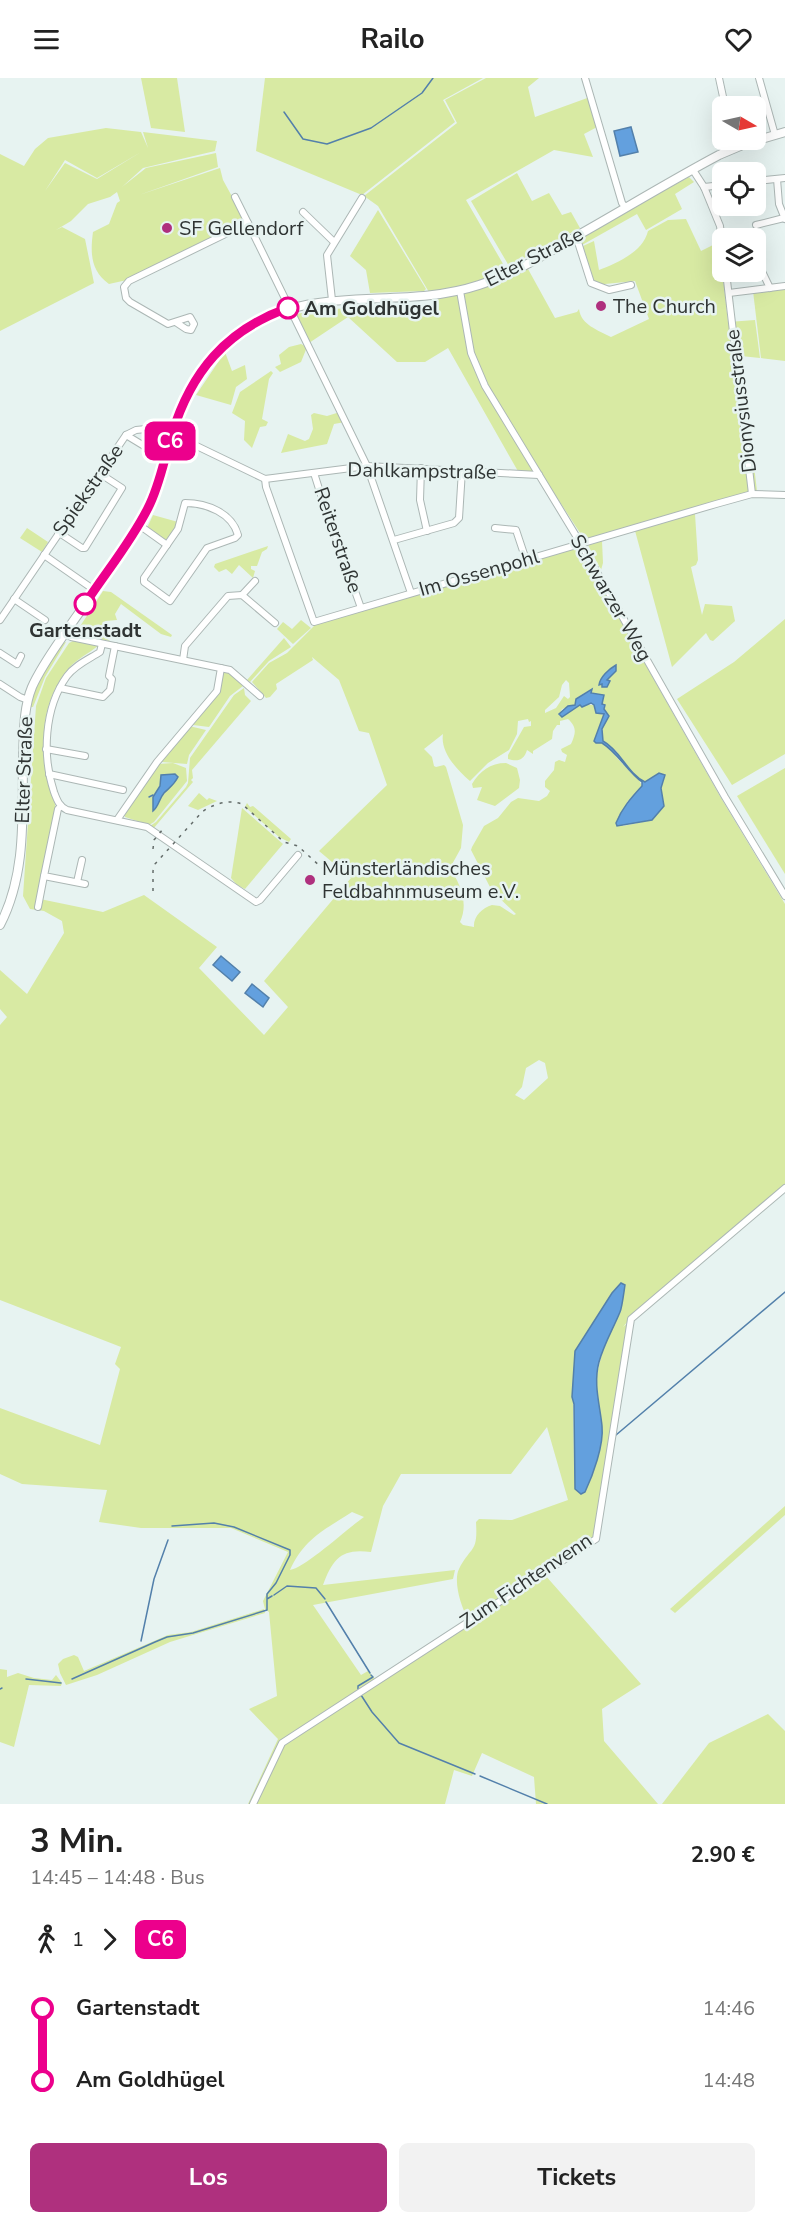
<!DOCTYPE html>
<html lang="de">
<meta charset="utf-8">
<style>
:root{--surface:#fff;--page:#f2f2f2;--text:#222;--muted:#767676;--accent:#af307e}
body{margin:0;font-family:"Nunito Sans",sans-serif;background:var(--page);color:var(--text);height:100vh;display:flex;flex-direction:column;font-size:22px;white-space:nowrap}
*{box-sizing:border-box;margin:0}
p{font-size:20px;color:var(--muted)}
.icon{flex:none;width:33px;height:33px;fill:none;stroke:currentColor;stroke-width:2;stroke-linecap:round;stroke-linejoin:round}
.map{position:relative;height:1726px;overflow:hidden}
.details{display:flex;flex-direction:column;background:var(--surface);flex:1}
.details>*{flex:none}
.badge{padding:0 12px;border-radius:9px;font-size:21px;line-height:39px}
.needle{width:39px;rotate:99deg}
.tools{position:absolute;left:712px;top:18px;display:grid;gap:12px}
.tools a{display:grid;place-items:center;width:54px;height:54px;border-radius:9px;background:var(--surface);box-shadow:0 6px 24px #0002;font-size:30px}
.map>.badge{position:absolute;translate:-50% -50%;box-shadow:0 0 0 3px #fff}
.legs{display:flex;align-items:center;gap:9px;height:66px;padding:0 30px;font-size:20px}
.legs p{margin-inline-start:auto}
.overview{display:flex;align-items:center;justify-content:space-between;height:102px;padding:0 30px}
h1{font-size:33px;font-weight:700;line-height:45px}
.cta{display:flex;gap:12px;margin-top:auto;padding:12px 30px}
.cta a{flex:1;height:69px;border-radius:9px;background:var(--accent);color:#fff;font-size:24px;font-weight:700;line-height:69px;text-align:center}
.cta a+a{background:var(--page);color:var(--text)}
ul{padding:0 30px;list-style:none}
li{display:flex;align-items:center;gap:21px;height:72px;font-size:22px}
li i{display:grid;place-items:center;width:9px;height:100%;margin:0 8px;background:currentColor}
li i::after{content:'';width:15px;height:15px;margin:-8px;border:4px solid;border-radius:50%;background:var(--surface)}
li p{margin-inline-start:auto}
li:first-child i{background:linear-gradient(#0000 50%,currentColor 0)}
li:last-child i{background:linear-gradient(currentColor 50%,#0000 0)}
header{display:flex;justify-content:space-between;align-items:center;height:78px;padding:0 30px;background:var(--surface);font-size:27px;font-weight:700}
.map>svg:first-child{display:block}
</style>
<header><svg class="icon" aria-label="menu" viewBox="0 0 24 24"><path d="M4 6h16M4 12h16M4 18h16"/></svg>Railo<svg class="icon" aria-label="heart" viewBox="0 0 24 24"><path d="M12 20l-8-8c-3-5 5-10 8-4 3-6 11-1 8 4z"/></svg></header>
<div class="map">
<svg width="785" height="1726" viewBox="0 0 785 1726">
<rect width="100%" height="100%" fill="#e7f3f1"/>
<!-- green -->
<g fill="#d8eaa3" fill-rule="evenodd">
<polygon points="141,0 177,0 185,54 151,50"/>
<polygon points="265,0 483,0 443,22 455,44 362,117 256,73"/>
<path d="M486 0H539L528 9 535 39 590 19 599 48 584 56 593 79 554 72 466 122 506 191H528L555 240 577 234 579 231C581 247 598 252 611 259L649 241 635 203 595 207 583 168 594 163 599 192C617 185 643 174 648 153L668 142 686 141 701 173 719 164 728 244 755 242 760 280 741 278 757 413 695 436 698 482 696 487 691 489 702 537 705 526 732 528 735 543 713 563 710 562 706 555 672 589 634 449 584 461 541 395H519L448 270 425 284H397L348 239 309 265 295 236 333 231 436 226 378 128 364 118 457 45 445 22Z"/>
<path d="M106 50 141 54 148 70 143 54 217 63 215 73 143 90 122 109 146 90 216 75 218 89 139 117 220 90 223 102 246 144 127 202 109 206C91 193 90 176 93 154L109 146 117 125 120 123 117 114 110 119 88 126 71 143 56 152 62 149 85 161 94 205 0 253V76L24 88 35 71 48 60ZM141 74 97 101 65 85 45 113 65 82 97 100Z"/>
<polygon points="517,95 532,123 549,115 562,137 571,134 580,150 509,188 471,123"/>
<polygon points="689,99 694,104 675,116 682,131 646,152 637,136 582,167 578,159"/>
<polygon points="378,132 426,211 424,213 370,215 366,192 350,178"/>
<polygon points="785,209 785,283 761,280 753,213"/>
<polygon points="301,266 307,269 301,284 280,294 275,289 281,286 279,277 289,269"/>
<polygon points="225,274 232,293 245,287 247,301 236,309 231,327 196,317"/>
<polygon points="271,293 273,295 269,301 262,341 268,344 266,348 260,349 252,370 244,362 245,343 232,335 240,314"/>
<polygon points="340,334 345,344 334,346 327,366 281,375 288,356 305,363 309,361 313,351 311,337 314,335 327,338"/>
<polygon points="153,437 178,444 169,461 163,461 147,450"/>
<polygon points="27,450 48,464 42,474 20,460"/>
<polygon points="602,463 603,485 601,492 588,467"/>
<polygon points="268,468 267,471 262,474 257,488 251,488 251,491 255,493 253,500 239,487 232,496 226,491 219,494 214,489 215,486"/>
<path d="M579 469 721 720 785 826V1106L634 1236 623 1249 628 1245 594 1460 468 1541C461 1529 453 1503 459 1491 471 1467 478 1476 476 1444L479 1441 512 1442 568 1422 547 1349 511 1396H401L383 1428 371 1474C342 1470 333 1480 323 1507L455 1492 453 1501 313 1527 361 1597 368 1593 379 1605 545 1497 641 1606 602 1631 604 1663 658 1726H536L534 1699 482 1675 472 1698 454 1692 445 1726H248L278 1661 249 1631 277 1618 269 1534 265 1531 263 1523 288 1474 231 1450H141L99 1444 107 1412 22 1406 0 1396V1330L100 1367 120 1291 115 1286 121 1269 0 1222V947L7 939 0 931V892L27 916 64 855 62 843 44 833 30 831 23 818 36 628 46 600 69 565 73 563 98 568C89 575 77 581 69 590 36 629 40 681 55 726V733L40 821 103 834 144 817 217 869 199 890 264 957 288 929 264 903 351 800 319 773 387 707 369 655 359 653 339 602 312 579 313 582 276 606 277 611 270 619 266 620 252 604 269 585 287 575 315 547ZM566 602 569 605 570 619 568 621 564 618 556 630 545 635V632L559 619 562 607ZM592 611 591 615 604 618 602 623C609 635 600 649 603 663L616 673 637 700C630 695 601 663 600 656 599 651 603 644 605 638L596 634 594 627H580L562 639 559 637 562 631 575 627 581 617ZM528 641 529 644 531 643V648L524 649 508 677V681C518 684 524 682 527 672L533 676V673L552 661 553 653 557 647H560V643L568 641C577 649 576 655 571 666L561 671 562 674 567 677 565 684 559 682 555 684 554 692 545 703V709L550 713 547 718 539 723 518 720 511 724 498 740 484 748 472 769 471 772 492 813 516 836 514 837 500 828 492 827C482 830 473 839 474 849L463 847 460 844C469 825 460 806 450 790L461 770 463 747 446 689 444 687 436 689 434 688 432 679 424 671 443 656C440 674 457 692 470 703L488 685 509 672 517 656 518 643ZM659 696 664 702 661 710 664 728 652 742 623 748 627 724 642 708 639 702 645 704ZM539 982 545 985 548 1000 524 1022 515 1017 522 1009 526 990ZM621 1205 625 1207 621 1233 604 1267 597 1296 596 1308 602 1348 593 1396 574 1394 573 1297 601 1233 612 1215ZM352 1434 364 1439C348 1450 305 1490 290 1492 304 1461 324 1452 352 1434Z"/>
<polygon points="103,513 111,514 172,557 171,559 161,556 121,526 115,536 117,542 105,543 106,560 110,563 79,557 77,553"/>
<polygon points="785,541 785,676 732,707 677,621 734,584"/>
<polygon points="301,542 311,550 293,566 277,551 283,544 292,551"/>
<polygon points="284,560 291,569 269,583 250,604 247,602"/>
<polygon points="66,564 45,599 33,629 29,629 42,595 62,565"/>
<polygon points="223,593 229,595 243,608 230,618 209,649 193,647 192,646 219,614"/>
<polygon points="244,610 245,617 251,623 192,692 193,700 191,702 193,704 153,751 150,748 156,744 186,709 188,705 190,680 234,617"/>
<polygon points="189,648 206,652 189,677 187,686 162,684 161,683"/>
<polygon points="173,685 186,690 187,703 154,744 149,747 125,739 124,735 158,686"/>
<path d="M506 685 517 690 520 702 519 710 495 728 477 722 482 709 473 710 472 706C480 693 490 685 506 685Z"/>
<polygon points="785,690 785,796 737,718"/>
<polygon points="199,715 207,722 209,720 217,723 198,732 188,728"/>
<polygon points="247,725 250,729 253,728 291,761 289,764 279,759 245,729"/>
<polygon points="242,730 283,766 245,811 237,807 231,800"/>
<polygon points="785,1428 785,1437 675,1535 670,1531"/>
<polygon points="264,1531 265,1535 170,1564 97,1597 66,1607 60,1595 58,1586 63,1581 74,1577 78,1579 84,1593 168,1557 191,1554"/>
<polygon points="0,1591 7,1592 7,1599 18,1595 34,1600 52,1602 56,1597 62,1605 61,1608 29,1607 14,1669 0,1664"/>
<polygon points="768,1636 785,1653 785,1726 662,1726 709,1665"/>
</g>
<!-- water -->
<g fill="#63a0de" stroke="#5380ab" stroke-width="1.5">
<polygon points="631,49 638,74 620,78 614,53"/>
<path d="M616 587V593L607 602 610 603 607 609H602V606L599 607C600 599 609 591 616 587Z"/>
<path d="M592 611 591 615 604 617 602 626 605 627 604 631 609 638 602 651 603 663C621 673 627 695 645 704L659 695 665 697 661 710 664 728 652 742 617 748 616 745C622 730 631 720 642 708V704C627 693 618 675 602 665H596L594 663 604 636 596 635 594 627 591 625 582 629 580 627 562 639 559 636 568 628 575 627 576 621Z"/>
<path d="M175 696 178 699C174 707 170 709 164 715 159 721 159 728 153 733V719L160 708 161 697Z"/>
<polygon points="221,878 240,894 232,903 213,887"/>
<polygon points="252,906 269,920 263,929 245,915"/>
<path d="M621 1205 625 1207C624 1213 622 1230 620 1234 613 1251 604 1266 599 1284 593 1306 600 1327 602 1348 604 1367 593 1397 585 1414L581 1416 575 1411 574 1326 572 1319 575 1273 612 1215Z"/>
</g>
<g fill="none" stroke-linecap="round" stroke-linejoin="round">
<!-- stream -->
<g stroke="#5380ab" stroke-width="1.5">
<polyline points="284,34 303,61 327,66 371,50 422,15 433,0"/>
<polyline points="149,719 153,717"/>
<polyline points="616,1357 785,1214"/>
<polyline points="172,1448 214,1445 234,1449 290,1472 290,1477 276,1505 267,1516 267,1520"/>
<polyline points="274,1517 287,1508 316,1510 325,1521"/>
<polyline points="326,1524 370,1595"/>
<polyline points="141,1563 154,1501 168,1462"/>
<polyline points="26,1601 61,1605"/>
<polyline points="72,1601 155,1564 167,1559 193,1555 267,1532 267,1521 272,1518"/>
<polyline points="0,1611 2,1610"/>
<polyline points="358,1611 358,1608 373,1599 371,1597"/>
<polyline points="361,1617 372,1634 399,1665 475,1696"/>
<polyline points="480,1698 547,1726"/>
</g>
<!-- minor casing -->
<g stroke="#acb7b5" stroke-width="8">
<g id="minor">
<polyline points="585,0 622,125 626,130"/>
<polyline points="719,0 725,28"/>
<polyline points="759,0 775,57"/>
<polyline points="693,92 704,109 720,148 723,173"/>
<polyline points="777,101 779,126 785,141"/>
<polyline points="756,103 785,100"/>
<polyline points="704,109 723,107"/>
<polyline points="235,119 248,145"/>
<polyline points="303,134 334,164"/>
<polyline points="756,147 784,140"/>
<polyline points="576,158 591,205 609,212 631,207"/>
<polyline points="756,181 770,210"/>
<polyline points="726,194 752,416"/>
<polyline points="460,213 471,275 485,308 581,466 725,719 785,818"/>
<polyline points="729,215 785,208"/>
<polyline points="332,222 327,177 362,120"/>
<polyline points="177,245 186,251 191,252 194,246 190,239 168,246 130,224 126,220 124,209 129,203 248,145 367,388 411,515"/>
<polyline points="126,357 159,377"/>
<polyline points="421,390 420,422 427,453"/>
<polyline points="314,395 320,414 361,530"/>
<polyline points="265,401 266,409 314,544 716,426 752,416 785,417"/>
<path d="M185 425C207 425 232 435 238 457L235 460 207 470 170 523 144 504V500L178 451Z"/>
<polyline points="139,447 167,467"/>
<polyline points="495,450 516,452 526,482"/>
<polyline points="58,454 82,470 85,470 122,410 99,395"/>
<polyline points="394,462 454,445 459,440 462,392"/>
<polyline points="44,477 90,509"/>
<polyline points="242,517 255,503"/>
<polyline points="14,521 45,542"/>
<polyline points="0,542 126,357 136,352 146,351 178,359 265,401 367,388 539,397"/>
<polyline points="65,555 71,559 230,592 260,618"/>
<path d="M102 566 100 574C89 581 75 587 67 598 44 630 42 678 54 714 57 722 59 728 67 732L147 749 256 824 260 822 298 777"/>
<polyline points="0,575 17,586 21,578"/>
<polyline points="183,582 185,568 228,518 242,517 275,545"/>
<polyline points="0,606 20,619 28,622"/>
<polyline points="60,610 103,619 110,612 112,601 109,598 115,568"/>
<polyline points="46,671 85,678"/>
<polyline points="49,696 123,712"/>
<polyline points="61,728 58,731 44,798 85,806"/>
<polyline points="117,742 157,684 217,613 221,590"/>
<polyline points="77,804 82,782"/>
<polyline points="38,829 44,798"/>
<polyline points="253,1726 282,1665 596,1461 631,1241 785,1110"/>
</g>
</g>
<!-- major casing -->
<g stroke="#acb7b5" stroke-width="10">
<path id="major" d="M0 847C27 795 22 736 23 679 24 656 23 631 32 609 40 591 52 574 63 558 91 516 126 475 148 430 157 412 162 392 167 374 180 327 198 283 239 255 314 202 397 234 479 207 513 196 544 177 575 159 623 132 670 103 719 77L745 66 785 54"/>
</g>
<!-- minor -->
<use href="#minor" stroke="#fff" stroke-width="6"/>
<!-- major -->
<use href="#major" stroke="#fff" stroke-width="8"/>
<!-- rail -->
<g stroke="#646c6a" stroke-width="1.5" stroke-dasharray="3 6" stroke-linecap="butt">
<polyline points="153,771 154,762 163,751"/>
<path d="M153 813V793L155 786 202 734C213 726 229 721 242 726L284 764 298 768 322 790"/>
</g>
</g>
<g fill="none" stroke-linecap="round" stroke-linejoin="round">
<!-- line-1 casing -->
<g stroke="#fff" stroke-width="14">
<path id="line-1" d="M85 526C106 494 131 464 148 430 160 407 164 381 172 356 191 294 226 252 288 230"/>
</g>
<!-- line-1 -->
<use href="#line-1" stroke="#ec008c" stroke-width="9"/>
</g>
<!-- markers -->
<g fill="#af307e" stroke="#e7f3f1" stroke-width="2">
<circle cx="167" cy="150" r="6"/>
<circle cx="601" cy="228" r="6"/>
<circle cx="310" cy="802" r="6"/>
</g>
<g fill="#fff" stroke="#ec008c" stroke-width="3">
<circle cx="288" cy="230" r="10"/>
<circle cx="85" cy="526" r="10"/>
</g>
<g text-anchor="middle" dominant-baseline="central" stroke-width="5" stroke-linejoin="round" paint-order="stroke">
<!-- poi labels -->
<g font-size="20" fill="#2f3433" stroke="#e7f3f1" text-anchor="start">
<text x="179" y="150">SF Gellendorf</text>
<text x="613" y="228">The Church</text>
<text x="322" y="790">Münsterländisches<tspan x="322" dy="23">Feldbahnmuseum e.V.</tspan></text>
</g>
<!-- street labels -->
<g font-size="20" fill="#2f3433" stroke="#e7f3f1">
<text transform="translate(534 179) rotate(-27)">Elter Straße</text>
<text transform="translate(741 323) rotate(-97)">Dionysiusstraße</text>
<text transform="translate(422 393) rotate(1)">Dahlkampstraße</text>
<text transform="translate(88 412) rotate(-55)">Spiekstraße</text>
<text transform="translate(338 462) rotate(71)">Reiterstraße</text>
<text transform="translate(479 495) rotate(-16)">Im Ossenpohl</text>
<text transform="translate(611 520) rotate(60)">Schwarzer Weg</text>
<text transform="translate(24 692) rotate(-88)">Elter Straße</text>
<text transform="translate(526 1503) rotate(-34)">Zum Fichtenvenn</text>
</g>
<!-- stop labels -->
<g font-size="20" font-weight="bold" fill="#2f3433" stroke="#e7f3f1" text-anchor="start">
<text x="304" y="230">Am Goldhügel</text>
<text x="85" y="552" text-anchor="middle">Gartenstadt</text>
</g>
</g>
</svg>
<div class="tools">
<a><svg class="needle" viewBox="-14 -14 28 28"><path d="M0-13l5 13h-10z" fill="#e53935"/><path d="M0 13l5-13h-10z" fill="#767676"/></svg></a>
<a><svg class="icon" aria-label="locate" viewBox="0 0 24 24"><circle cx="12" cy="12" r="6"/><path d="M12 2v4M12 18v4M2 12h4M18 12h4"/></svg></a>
<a><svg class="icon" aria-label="layers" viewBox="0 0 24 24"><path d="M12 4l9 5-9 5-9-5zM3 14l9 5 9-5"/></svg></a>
</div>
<b class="badge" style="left:170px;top:363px;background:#ec008c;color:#fff">C6</b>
</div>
<section class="details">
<div class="overview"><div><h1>3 Min.</h1><p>14:45 – 14:48 · Bus</p></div><b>2.90 €</b></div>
<div class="legs"><svg class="icon" aria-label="walk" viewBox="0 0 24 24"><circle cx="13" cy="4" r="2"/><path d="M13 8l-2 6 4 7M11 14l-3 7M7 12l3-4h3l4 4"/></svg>1<svg class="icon" aria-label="forward" viewBox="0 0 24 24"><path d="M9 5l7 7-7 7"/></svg><b class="badge" style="background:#ec008c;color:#fff">C6</b></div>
<ul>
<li><i style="color:#ec008c"></i><b>Gartenstadt</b><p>14:46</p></li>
<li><i style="color:#ec008c"></i><b>Am Goldhügel</b><p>14:48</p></li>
</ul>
<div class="cta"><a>Los</a><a>Tickets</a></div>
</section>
